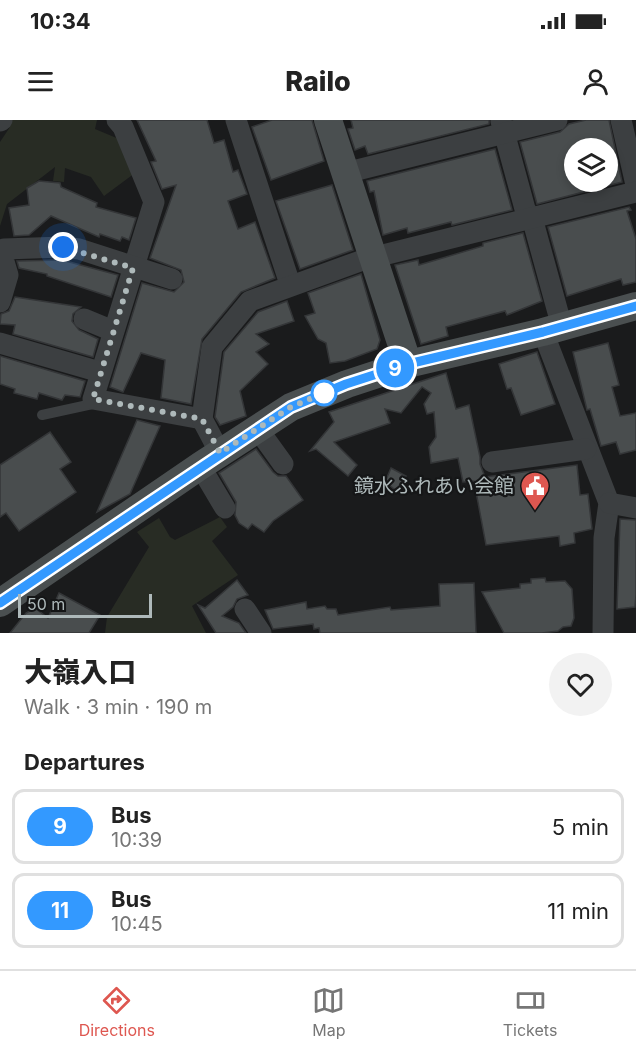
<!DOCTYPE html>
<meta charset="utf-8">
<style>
:root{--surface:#fff;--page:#f2f2f2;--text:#222;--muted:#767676;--line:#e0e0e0;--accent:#de5750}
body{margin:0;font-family:Inter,"Noto Sans JP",sans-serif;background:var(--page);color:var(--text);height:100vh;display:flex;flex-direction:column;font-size:22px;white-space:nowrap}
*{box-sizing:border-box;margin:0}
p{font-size:20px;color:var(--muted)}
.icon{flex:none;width:33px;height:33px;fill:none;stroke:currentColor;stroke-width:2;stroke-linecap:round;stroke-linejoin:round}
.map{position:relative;height:513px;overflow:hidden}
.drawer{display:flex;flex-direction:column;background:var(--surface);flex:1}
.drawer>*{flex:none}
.badge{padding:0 12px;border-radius:20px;font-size:21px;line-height:39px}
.controls{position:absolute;left:564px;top:18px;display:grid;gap:12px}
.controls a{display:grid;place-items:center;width:54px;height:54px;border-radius:50%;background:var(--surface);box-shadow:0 3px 9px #0003;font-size:30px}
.scale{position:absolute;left:18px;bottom:15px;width:134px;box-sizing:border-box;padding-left:6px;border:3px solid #aeb9ba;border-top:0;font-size:16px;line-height:21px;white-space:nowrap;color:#aeb9ba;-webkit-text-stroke:4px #151617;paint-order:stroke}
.you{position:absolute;width:30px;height:30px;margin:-15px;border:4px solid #fff;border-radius:50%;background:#1a73e8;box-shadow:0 0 0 9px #1a73e833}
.map>.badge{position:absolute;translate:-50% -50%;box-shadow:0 0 0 3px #fff}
h2{padding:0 24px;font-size:22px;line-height:54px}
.round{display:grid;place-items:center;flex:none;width:63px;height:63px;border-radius:32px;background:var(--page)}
.head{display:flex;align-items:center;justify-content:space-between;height:102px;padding:0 24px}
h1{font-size:28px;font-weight:800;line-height:45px}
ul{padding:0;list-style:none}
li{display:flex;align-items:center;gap:18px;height:75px;margin:0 12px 9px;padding:0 12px;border:3px solid var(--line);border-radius:12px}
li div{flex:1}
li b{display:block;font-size:22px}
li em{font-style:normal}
li .badge{min-width:66px;font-weight:700;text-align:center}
.status{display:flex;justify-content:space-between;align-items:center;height:42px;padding:0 30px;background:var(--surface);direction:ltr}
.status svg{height:16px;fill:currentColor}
header{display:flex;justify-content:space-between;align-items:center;height:78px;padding:0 24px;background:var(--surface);font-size:27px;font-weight:800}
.menu{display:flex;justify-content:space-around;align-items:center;height:84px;border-top:2px solid var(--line);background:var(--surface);font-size:16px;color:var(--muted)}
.menu a{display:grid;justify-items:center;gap:3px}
.menu .active{color:var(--accent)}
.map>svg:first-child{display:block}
</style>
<div class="status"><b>10:34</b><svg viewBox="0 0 49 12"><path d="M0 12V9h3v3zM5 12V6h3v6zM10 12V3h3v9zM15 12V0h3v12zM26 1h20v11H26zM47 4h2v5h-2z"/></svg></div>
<header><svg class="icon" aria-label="menu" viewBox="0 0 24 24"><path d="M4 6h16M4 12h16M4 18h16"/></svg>Railo<svg class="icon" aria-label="person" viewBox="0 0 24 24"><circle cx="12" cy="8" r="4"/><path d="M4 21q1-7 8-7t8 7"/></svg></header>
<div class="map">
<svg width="636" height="513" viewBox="0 0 636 513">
<rect width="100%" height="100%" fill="#1a1b1c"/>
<!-- green -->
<g fill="#282c24">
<polygon points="6,0 97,0 95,9 119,19 135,53 104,76 91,57 65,48 64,62 53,61 55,47 7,84 0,106 0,22 10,7"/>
<polygon points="220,397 227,407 212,421 238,455 192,486 206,513 105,513 107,497 149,427 137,412 159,398 170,417 175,420"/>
</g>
<!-- building -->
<g fill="#494d4e" stroke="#343638" stroke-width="1.5" fill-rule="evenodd">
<polygon points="137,0 207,0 214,23 224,20 233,52 238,50 247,74 228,81 238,109 255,102 275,158 241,172 202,219 191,284 161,278 165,240 141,233 123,272 110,267 142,163 174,172 184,162 181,150 150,138 176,65 162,69 151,42 156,41"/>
<polygon points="272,0 312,0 324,41 271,60 252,7"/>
<polygon points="351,0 489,0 489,4 368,34 365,26 355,30 348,9 353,8"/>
<path d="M586 0H609L622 62 537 84 520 22 560 12 569 4ZM574 28H608V62H574Z"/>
<polygon points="495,29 512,90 452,105 451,102 408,113 407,108 383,115 374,71 370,72 367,61"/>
<polygon points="39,61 60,63 61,67 97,83 96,87 136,98 129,120 122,117 120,121 100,114 99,117 51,96 29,115 14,116 9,88 29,85 27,68"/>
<polygon points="332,65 353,130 300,149 276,81"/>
<polygon points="629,87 631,90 627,91 636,119 636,162 623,165 621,159 567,176 548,107"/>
<polygon points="523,113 542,181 507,195 505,191 446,207 448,216 421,224 395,145 418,140 419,145 483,126 483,123"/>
<polygon points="62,140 118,155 111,177 47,156 47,154 19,148 17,141"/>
<polygon points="361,154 380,220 377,229 345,241 330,243 326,223 318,219 305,196 315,193 308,173"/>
<polygon points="15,177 81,187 73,194 72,201 79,210 98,219 93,237 13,214 15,205 0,204 1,194 9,191"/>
<polygon points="287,181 294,201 256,214 269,224 256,232 268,244 240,271 246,296 220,305 215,297 224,232 258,192"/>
<polygon points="608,223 619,265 612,267 620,296 636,293 636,330 620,334 616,322 601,326 590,289 587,290 573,232"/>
<polygon points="537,232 555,284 521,295 511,268 507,269 499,244"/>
<polygon points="0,236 85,261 80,277 65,275 62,280 39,273 37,279 14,273 15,269 0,264"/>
<polygon points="446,253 456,289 469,285 480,337 480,344 485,357 577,345 580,375 588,374 592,409 574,413 575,423 560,426 559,416 486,425 474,361 463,362 458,338 431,343 429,327 436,317 434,292 427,294 424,284 431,273 422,267 401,293 385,289 390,303 334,322 357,345 348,356 316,329 310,331 334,302 329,292"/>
<polygon points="137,300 160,306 130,374 97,392"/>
<polygon points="50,312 71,342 60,349 76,372 19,411 6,393 0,397 0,345"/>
<polygon points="256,329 273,352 278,356 286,356 303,380 273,401 264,412 252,404 248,409 239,403 235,395 236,382 219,353"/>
<polygon points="391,348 406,356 398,372 385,362"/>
<polygon points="620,399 636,400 636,475 635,487 617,489"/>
<polygon points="545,458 546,462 565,461 572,469 574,498 571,506 563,507 558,511 542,513 504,513 482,472 520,468 520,464 531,463 531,459"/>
<polygon points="237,460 248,475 237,479 233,487 222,496 239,503 246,513 216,513 198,485 205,488"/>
<polygon points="474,463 476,513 320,513 319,508 314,509 313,504 273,509 265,490 306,482 307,489 325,486 327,489 336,489 338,495 390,487 391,490 440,486 439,464"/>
<polygon points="59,473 100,495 89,513 10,513 26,493 35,488 48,498"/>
</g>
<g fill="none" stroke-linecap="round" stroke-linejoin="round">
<!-- lane -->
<polyline stroke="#3c3f41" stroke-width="10" points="42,295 97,283"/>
<!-- street -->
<g stroke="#3c3f41" stroke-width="21">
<polyline points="117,0 123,7 154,82 93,279 202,299"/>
<polyline points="236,0 290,164"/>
<polyline points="621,0 636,65"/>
<polyline points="0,1 2,0"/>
<polyline points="501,1 525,89 534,105 562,207"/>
<polyline points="345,53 557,0"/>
<polyline points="0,182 8,155 2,135 4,129 63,127 79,129 172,159"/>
<polyline points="84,199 113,211"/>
<polyline points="543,212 609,383 604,418 603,513"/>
<polyline points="0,223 100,252"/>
<polyline points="257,308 283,344"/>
<polyline points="220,333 202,299 212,227 250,181 363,140 636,72"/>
<polyline points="492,342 586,329"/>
<polyline points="200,346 225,388"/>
<polyline points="609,383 636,388"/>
<polyline points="245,489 261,513"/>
</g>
<!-- secondary -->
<g stroke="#4a4f50" stroke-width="28">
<polyline points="328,0 408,244"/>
<polyline points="0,483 200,346 291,287 347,264 408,244 543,212 636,186"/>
</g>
</g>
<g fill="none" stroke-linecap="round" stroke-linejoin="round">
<!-- line casing -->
<g stroke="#fff" stroke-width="14">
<polyline id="line" points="0,483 291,287 346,264 408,244 543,212 636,186"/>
</g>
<!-- line -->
<use href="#line" stroke="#39f" stroke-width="9"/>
<!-- walk -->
<polyline stroke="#aeb9ba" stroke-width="6" stroke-dasharray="0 10.8" points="63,127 133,148 93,279 202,299 220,333 291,287 331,270 324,273"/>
</g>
<!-- icons -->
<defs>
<g id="civic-pin" transform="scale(1.5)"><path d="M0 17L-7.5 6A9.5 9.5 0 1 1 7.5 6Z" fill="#de5750" stroke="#151617"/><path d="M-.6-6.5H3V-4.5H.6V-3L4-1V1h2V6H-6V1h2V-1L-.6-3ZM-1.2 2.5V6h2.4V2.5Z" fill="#fff"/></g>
</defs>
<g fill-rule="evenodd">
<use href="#civic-pin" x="535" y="366"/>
</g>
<!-- markers -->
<circle fill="#fff" stroke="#39f" stroke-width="3" cx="324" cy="273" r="12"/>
<g text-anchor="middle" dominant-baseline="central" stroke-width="4.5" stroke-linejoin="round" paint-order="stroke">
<!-- poi labels -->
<g font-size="20" fill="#aeb9ba" stroke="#151617" text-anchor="end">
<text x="514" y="366">鏡水ふれあい会館</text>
</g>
</g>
</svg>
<div class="controls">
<a><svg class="icon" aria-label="layers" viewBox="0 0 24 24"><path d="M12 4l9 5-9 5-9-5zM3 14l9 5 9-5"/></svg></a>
</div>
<div class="scale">50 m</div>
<div class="you" style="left:63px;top:127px"></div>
<b class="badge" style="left:395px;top:248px;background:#39f;color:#fff">9</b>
</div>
<section class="drawer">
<div class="head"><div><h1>大嶺入口</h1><p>Walk · 3 min · 190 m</p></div><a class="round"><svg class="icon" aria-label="heart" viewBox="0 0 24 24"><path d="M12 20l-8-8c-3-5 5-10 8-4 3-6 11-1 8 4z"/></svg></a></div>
<h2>Departures</h2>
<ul>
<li><span class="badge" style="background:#39f;color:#fff">9</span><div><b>Bus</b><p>10:39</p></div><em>5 min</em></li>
<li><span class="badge" style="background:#39f;color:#fff">11</span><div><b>Bus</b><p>10:45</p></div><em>11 min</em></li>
</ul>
</section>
<nav class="menu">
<a class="active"><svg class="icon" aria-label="directions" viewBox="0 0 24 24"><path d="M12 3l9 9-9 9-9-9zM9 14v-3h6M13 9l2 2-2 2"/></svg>Directions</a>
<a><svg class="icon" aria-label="map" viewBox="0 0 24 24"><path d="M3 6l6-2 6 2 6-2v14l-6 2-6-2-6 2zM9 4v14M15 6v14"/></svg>Map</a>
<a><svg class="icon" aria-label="tickets" viewBox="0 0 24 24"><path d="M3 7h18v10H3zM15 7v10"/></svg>Tickets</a>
</nav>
